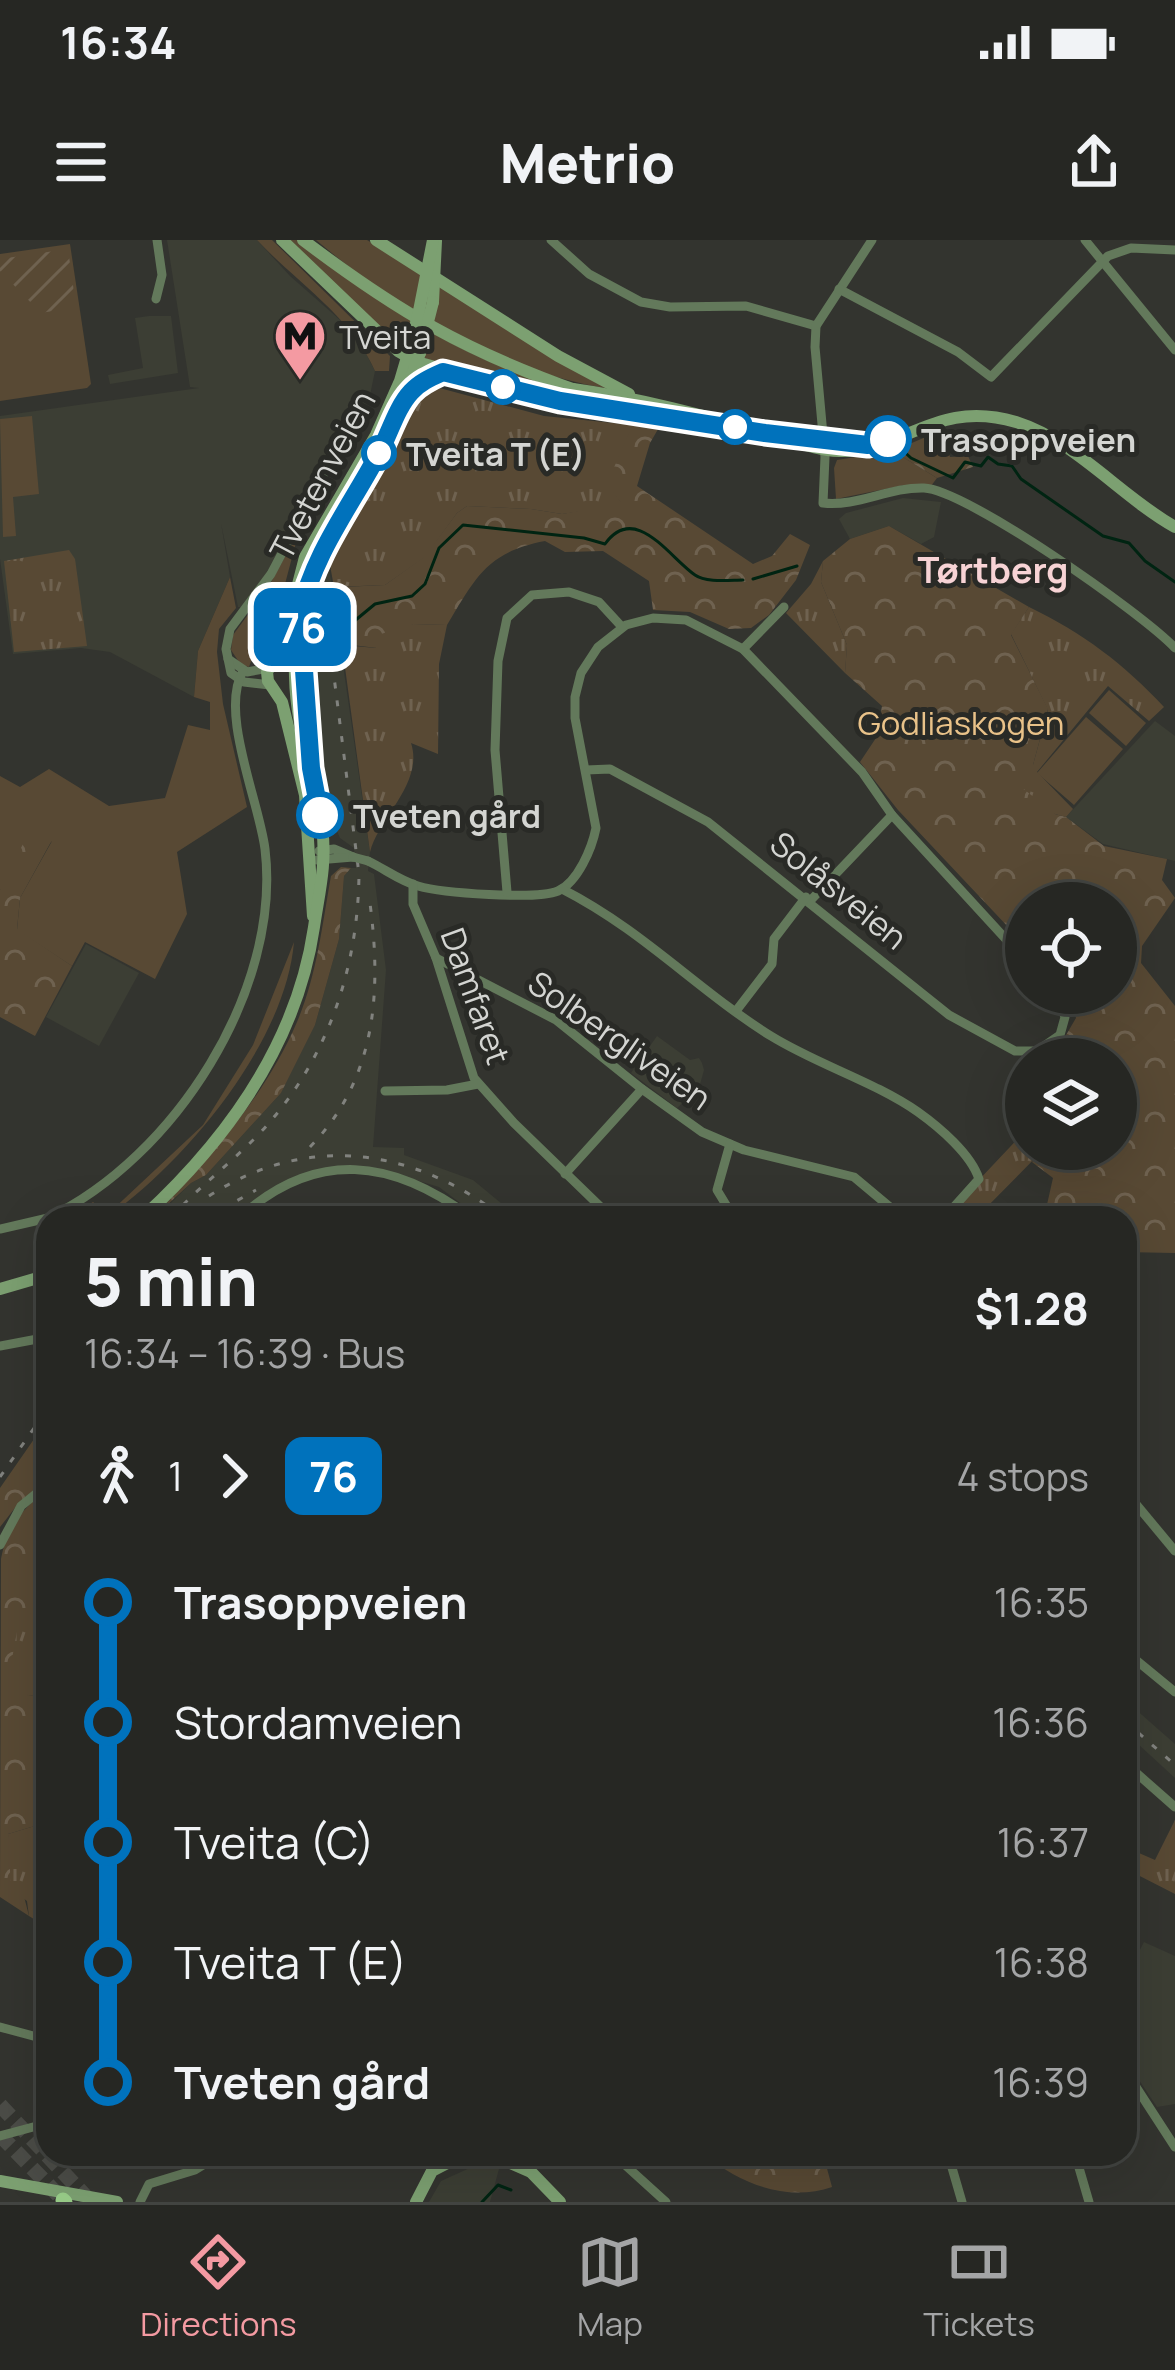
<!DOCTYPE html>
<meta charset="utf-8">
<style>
:root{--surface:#262723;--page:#323330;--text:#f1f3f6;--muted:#a4a5a6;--line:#424441;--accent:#f49aa2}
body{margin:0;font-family:Manrope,sans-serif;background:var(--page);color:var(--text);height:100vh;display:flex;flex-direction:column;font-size:45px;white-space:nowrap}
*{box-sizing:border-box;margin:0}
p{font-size:39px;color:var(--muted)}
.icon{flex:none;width:66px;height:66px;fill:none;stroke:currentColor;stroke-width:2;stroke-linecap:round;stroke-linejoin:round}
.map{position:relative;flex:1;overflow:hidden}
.side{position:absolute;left:36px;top:966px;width:1101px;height:960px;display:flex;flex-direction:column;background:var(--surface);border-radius:36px;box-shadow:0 12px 48px #0002,0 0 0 3px var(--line)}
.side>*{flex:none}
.badge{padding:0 24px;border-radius:18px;font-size:42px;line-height:78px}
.controls{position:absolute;left:1005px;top:642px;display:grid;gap:24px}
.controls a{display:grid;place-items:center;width:132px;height:132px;border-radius:50%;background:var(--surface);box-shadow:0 12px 48px #0002,0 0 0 3px var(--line);font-size:60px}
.map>.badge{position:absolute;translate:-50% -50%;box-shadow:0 0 0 6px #fff}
.legs{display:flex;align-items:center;gap:18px;height:132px;padding:0 48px;font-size:39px}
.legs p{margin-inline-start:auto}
.head{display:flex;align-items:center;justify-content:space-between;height:204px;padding:0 48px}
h1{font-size:66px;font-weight:800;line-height:90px}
ul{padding:0 48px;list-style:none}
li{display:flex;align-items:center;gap:42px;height:120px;font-size:45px}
li i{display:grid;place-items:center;width:18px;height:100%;margin:0 15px;background:currentColor}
li i::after{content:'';width:30px;height:30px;margin:-15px;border:9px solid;border-radius:50%;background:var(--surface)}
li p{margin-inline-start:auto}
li:first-child i{background:linear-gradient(#0000 50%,currentColor 0)}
li:last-child i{background:linear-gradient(currentColor 50%,#0000 0)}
.status{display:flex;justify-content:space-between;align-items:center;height:84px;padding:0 60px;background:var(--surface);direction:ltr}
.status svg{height:33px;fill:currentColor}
header{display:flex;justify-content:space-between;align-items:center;height:156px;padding:0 48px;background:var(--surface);font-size:54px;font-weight:800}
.tabs{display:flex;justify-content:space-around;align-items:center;height:168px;border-top:3px solid var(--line);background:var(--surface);font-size:33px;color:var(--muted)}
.tabs a{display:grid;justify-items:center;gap:6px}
.tabs .on{color:var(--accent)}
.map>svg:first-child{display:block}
</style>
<div class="status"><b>16:34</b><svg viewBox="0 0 49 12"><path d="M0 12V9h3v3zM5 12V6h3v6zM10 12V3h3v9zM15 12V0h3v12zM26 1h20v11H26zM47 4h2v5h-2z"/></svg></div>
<header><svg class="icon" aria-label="menu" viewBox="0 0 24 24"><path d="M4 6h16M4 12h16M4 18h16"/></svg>Metrio<svg class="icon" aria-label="share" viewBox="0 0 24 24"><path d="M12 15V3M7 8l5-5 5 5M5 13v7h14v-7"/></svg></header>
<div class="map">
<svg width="1175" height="1962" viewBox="0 0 1175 1962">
<defs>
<pattern id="forest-crowns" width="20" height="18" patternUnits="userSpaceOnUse" patternTransform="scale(3)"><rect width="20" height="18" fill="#584934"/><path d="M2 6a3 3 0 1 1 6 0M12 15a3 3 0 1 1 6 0" fill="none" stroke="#6f6250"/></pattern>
<pattern id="park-tufts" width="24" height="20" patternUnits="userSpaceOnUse" patternTransform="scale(3)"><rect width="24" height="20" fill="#584934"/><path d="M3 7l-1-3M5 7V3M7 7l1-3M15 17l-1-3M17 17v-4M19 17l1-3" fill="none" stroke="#6f6250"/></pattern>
<pattern id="garden-furrows" width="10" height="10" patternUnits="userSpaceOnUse" patternTransform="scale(3)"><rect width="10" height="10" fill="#584934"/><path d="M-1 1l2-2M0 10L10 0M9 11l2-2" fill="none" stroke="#6f6250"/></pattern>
</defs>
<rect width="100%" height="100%" fill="#33342f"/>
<!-- built -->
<g fill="#3c3e34">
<polygon points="167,0 257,0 290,36 356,94 375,131 369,160 269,346 252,368 238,367 221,283 230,337 198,411 194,457 110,412 81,408 13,414 0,319 0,176 199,148 190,147"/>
<polygon points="149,76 171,76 178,133 110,144 108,135 143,128 135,78"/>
<polygon points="903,258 941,262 934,297 921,304 889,286 850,299 839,279 846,273"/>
<polygon points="327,314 370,612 368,631 374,634 386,730 373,907 404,908 404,915 473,940 519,978 480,978 439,947 375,928 299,935 268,950 233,978 156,978 191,943 206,935 281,853 315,785 339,699 344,636 351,628 356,628 354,608 340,598 329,572 316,501 310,398 317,336"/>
<polygon points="1155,481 1175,496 1175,621 1103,604 1066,577"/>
<polygon points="86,704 139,733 99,806 46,777"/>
<polygon points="657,796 690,820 699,818 702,823 704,830 699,848 677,868 631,833"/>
<polygon points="1125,1460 1175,1504 1175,1538 1125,1492"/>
<polygon points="1144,1702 1175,1716 1175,1864 1157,1867 1125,1819 1125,1739"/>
<polygon points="472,1927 499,1929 490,1962 429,1962 441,1941"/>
</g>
<!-- grass -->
<g fill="#584934">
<path d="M257 0H272L390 116 389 131H375C352 77 296 42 257 0Z"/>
<path d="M288 0H298C397 80 480 127 603 162 532 153 447 139 390 97 353 70 321 31 288 0Z"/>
<path d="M316 0H367L611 149C502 133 400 71 316 0Z"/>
<polygon points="70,4 91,144 87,148 0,161 0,14"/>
<polygon points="32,176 39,254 13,257 16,296 3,297 0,179"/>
<polygon points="893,211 937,238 931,246 905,245 836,259 834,228 837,220"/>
<polygon points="299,291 271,397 253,416 249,427 241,425 231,410 233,395 269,346"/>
<polygon points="230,337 236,368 219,389 217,412 223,464 247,567 177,612 187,674 155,739 85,702 72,726 17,690 20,658 52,601 0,650 0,536 20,547 49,529 109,566 165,558 188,485 210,490 210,462 194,457 198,411"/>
<polygon points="1109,450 1146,483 1126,506 1089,473"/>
<polygon points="1086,477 1123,509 1074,565 1037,533"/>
<path d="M294 702C286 797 198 905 127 962 122 966 119 972 113 975 103 982 81 978 68 978L93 962 108 974 203 885 253 805Z"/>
</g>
<!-- forest -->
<g fill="url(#forest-crowns)">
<path d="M661 184 650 203 637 246 753 324 772 316 790 294 810 305 796 340 769 375 751 388 729 389 690 372 653 370 649 341 603 311 565 312 545 301C487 312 476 337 447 385L413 384 377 408 352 405 344 389 343 347 385 345 424 317 457 273 467 266 531 269 562 274 621 263 606 243 632 186Z"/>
<polygon points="940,191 950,217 968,216 973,227 937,238 893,211"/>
<polygon points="889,286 1029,367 1011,395 1048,469 1033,525 1055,574 1066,577 1104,606 1167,619 1162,640 1175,658 1142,706 1141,723 1175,766 1175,1013 1125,1012 1125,978 1044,978 1053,938 1032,922 1044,909 1116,909 1116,819 1044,819 1062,802 1076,778 1070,753 1116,753 1116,663 1026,663 1026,706 898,570 860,522 876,498 882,466 845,433 847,405 821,342 823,321 850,299"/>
<polygon points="31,588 52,600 20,658 17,689 72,726 35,796 0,777 0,650"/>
<path d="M341 627 351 628 344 636 339 699 315 785 281 853 206 935 191 943 153 978C208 918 264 859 297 782 317 735 322 686 331 636Z"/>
<polygon points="48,1179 48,1241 18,1264 0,1287 0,1248"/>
<path d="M48 1249V1379L21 1371 28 1456 48 1454V1582L8 1594 29 1676 0 1657 1 1319C7 1287 22 1269 48 1249Z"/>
<path d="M704 1914H823L832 1947C788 1962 741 1945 704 1914Z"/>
</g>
<!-- park -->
<g fill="url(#park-tufts)">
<polygon points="432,146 544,176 633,185 607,243 623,265 562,274 531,269 467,266 457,273 425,317 385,345 334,347 328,314 334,301 422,151"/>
<polygon points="69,310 75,319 87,406 14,412 4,321"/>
<polygon points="823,321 821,342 847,405 845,433 786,373 811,344"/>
<path d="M1029 367C1083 393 1124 424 1164 467L1149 481 1108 446 1037 532 1073 569 1066 577 1055 574 1016 543 1033 525 1048 470 1011 394Z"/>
<path d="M413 384 447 385 439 424 438 514 411 503C424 543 379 577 370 612L342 405 376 408 381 394Z"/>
<polygon points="1026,890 1026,909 1044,909 976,978 943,978"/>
<polygon points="21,1370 48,1379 48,1454 28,1456 11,1424"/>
<polygon points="1175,1580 1175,1654 1132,1632 1128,1622 1132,1610 1155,1620"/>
<polygon points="48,1582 48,1688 29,1676 27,1661 11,1649 8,1594"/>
</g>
<!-- garden -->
<polygon fill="url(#garden-furrows)" points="68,9 76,67 41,73 0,31 0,19"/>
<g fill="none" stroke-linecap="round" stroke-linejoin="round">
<!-- stream -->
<g stroke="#002412" stroke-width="3">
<polyline points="899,207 911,218 953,238 965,222 981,226 988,217 998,224 1012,226 1021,239 1103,296 1129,303 1145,321 1175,342"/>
<polyline points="753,339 797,326"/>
<path d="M352 383 375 364 412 356 425 344 439 308 463 285 584 298 605 304C635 262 669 317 695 335 706 343 730 340 743 340"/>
<polyline points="482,1962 498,1945 511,1950"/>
</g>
<!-- trunk-tunnel -->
<g stroke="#4b4c47" stroke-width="15" stroke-dasharray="15 8" stroke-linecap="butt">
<polyline points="0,1865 91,1962"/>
<polyline points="0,1895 61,1958"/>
</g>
<!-- minor -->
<g stroke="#63795b" stroke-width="9">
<polyline points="551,0 589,34 641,62 670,67 746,66 816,86"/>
<path d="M872 0 816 86 815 107 825 217 823 263C857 267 889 247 924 248 967 250 1142 373 1175 408"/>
<polyline points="1085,0 1175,110"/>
<polyline points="839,49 958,112 991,137 1108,16 1131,8 1175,10"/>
<polyline points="156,59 162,35 157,0"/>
<polyline points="743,409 784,367"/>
<polyline points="228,419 247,432 269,428"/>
<polyline points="270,445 244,442 231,433 226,409 230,389 271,334 338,207"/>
<polyline points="586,530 610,529 708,582 949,775 1015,811 1037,811 1060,795 1065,777 1055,753"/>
<polyline points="319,611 334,609 353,617"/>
<polyline points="317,620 353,617"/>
<path d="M368 621C385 629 400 641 418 646 442 653 537 660 558 651 578 642 592 608 596 588L575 478V457L581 433 598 407 626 385 653 378 686 380 743 409 862 532 892 575 1026 721"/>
<polyline points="413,644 413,664 436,718 474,838 514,883 612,978"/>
<path d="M562 649C644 691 697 750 771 796 818 825 873 841 918 872 939 887 971 914 979 939L944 978"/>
<polyline points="507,652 495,510 498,421 507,378 532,355 569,352 599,362 622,387"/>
<polyline points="810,661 892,575"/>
<polyline points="436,718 556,780 642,849 702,892 744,910 854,937 903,978"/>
<polyline points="736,771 772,724 774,699 806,657"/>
<polyline points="385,851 447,850 478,844"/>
<polyline points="730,904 717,950 734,978"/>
<polyline points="565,934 642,849"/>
<path d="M48 978C174 918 282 750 265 609 259 561 219 472 243 431"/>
<path d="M239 978C316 908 393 919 472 978"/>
<polyline points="0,989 48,978"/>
<polyline points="0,1106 48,1097"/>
<polyline points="1125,1251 1175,1311"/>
<polyline points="0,1305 21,1266 48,1244"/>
<polyline points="1125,1411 1175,1452"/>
<polyline points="1125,1523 1175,1567"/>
<polyline points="0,1787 48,1800"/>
<polyline points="1125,1830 1175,1907"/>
<polyline points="0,1896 48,1883"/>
<polyline points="613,1914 666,1962"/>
<polyline points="948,1914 962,1962"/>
<polyline points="1075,1914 1089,1962"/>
<polyline points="140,1962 149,1944 195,1930 221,1914"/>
</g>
<!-- secondary -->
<g stroke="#7ca071" stroke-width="12">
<polyline points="282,0 398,111 417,122 545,158 629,171"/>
<path d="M303 0C398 72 465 111 578 151"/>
<polyline points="376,0 558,116 629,154"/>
<polyline points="433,62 436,1"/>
<polyline points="419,71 433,0"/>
<path d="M573 149C639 158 705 176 768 194 792 200 815 210 839 211 903 213 935 158 1016 182 1076 201 1120 256 1175 287"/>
<polyline points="409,153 444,132"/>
<polyline points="620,165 682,179"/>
<polyline points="791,195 860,203"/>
<polyline points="313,676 305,555 282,462 268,441 267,432 282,407 305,317 376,195 400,141 410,107"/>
<path d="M142 978C227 900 297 803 314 687 319 653 327 623 322 588 315 536 296 490 295 437 295 422 291 409 294 393 309 321 349 269 383 205 399 175 408 145 420 113"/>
<polyline points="0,1049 48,1035"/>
<polyline points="490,1914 531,1932 560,1962"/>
<polyline points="0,1941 117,1962"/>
<polyline points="416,1962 432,1931 465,1914"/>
</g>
<!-- trunk -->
<polyline stroke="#98cc88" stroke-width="15" points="63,1960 65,1962"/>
<!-- rail -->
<g stroke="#81827e" stroke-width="3" stroke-dasharray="6 12" stroke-linecap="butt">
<path d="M310 907C378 837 382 748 369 656"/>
<path d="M209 956C308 892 414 908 504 978"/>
<path d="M171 978C197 948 230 924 258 895 326 824 358 731 359 634L321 334"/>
<polyline points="206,978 256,950"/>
<polyline points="0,1237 48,1168"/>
<polyline points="1125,1481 1175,1525"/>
</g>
<!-- minor-bridge -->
<polyline stroke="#63795b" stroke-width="9" points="353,617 368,621"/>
<!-- secondary-bridge -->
<g stroke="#7ca071" stroke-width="12">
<polyline points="410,107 419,71"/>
<polyline points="420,113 433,62"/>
</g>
</g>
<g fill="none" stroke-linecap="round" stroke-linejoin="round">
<!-- line-1 casing -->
<g stroke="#fff" stroke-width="27">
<path id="line-1" d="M320 575 311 528 300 374C314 312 351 266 380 211 390 192 397 167 411 152 420 142 432 137 443 132L560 161 765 193 868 205 888 199"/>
</g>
<!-- line-1 -->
<use href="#line-1" stroke="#0072bc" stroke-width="18"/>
</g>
<!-- icons -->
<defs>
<g id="metro-pin" transform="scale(2.7)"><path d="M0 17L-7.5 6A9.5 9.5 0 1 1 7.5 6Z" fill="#f49aa2" stroke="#292a26"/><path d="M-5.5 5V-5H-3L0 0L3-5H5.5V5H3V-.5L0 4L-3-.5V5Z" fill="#111"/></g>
</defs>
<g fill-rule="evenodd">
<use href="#metro-pin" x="300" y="96"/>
</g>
<!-- markers -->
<g fill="#fff" stroke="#0072bc" stroke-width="6">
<circle cx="503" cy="147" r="15"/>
<circle cx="735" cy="187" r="15"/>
<circle cx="888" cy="199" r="21"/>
<circle cx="379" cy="213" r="15"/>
<circle cx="320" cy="575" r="21"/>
</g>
<g text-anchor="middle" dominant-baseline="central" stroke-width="10" stroke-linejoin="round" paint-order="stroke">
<!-- poi labels -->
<g font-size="33" fill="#d4d5d2" stroke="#292a26" text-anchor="start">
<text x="339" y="96">Tveita</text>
</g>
<!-- stop labels -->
<g font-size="33" font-weight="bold" fill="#d4d5d2" stroke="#292a26" text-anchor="start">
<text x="921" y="199">Trasoppveien</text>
<text x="406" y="213">Tveita T (E)</text>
<text x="353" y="575">Tveten gård</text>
</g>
<!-- street labels -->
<g font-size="33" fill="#d4d5d2" stroke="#292a26">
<text transform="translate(322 235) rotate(-62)">Tvetenveien</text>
<text transform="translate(839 650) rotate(39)">Solåsveien</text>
<text transform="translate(476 756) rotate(70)">Damfaret</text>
<text transform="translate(620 800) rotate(35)">Solbergliveien</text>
</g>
<!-- park labels -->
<g font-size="33" fill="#e9c289" stroke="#292a26">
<text x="961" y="482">Godliaskogen</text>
</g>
<!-- neighbourhood labels -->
<g font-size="36" font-weight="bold" fill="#f7d3d5" stroke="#292a26">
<text x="993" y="329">Tørtberg</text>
</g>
</g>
</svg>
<div class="controls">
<a><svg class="icon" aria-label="locate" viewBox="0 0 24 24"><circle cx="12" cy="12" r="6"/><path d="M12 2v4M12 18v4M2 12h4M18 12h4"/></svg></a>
<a><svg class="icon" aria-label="layers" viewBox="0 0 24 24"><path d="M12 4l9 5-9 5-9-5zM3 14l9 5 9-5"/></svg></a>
</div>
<b class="badge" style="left:302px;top:387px;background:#0072bc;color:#fff">76</b>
<section class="side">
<div class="head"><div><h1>5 min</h1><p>16:34 – 16:39 · Bus</p></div><b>$1.28</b></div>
<div class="legs"><svg class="icon" aria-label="walk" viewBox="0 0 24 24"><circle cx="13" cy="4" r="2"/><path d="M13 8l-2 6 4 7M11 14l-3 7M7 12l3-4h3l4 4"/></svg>1<svg class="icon" aria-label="forward" viewBox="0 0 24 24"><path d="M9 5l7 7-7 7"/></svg><b class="badge" style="background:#0072bc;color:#fff">76</b><p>4 stops</p></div>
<ul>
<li><i style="color:#0072bc"></i><b>Trasoppveien</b><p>16:35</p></li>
<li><i style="color:#0072bc"></i><span>Stordamveien</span><p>16:36</p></li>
<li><i style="color:#0072bc"></i><span>Tveita (C)</span><p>16:37</p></li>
<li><i style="color:#0072bc"></i><span>Tveita T (E)</span><p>16:38</p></li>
<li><i style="color:#0072bc"></i><b>Tveten gård</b><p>16:39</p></li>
</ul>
</section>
</div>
<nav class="tabs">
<a class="on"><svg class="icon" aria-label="directions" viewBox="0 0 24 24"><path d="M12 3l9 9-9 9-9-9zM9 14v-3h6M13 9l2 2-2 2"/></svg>Directions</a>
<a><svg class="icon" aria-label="map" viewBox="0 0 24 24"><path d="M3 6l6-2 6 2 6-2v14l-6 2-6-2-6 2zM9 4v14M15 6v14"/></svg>Map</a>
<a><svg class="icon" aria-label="tickets" viewBox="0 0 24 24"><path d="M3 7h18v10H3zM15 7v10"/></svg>Tickets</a>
</nav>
